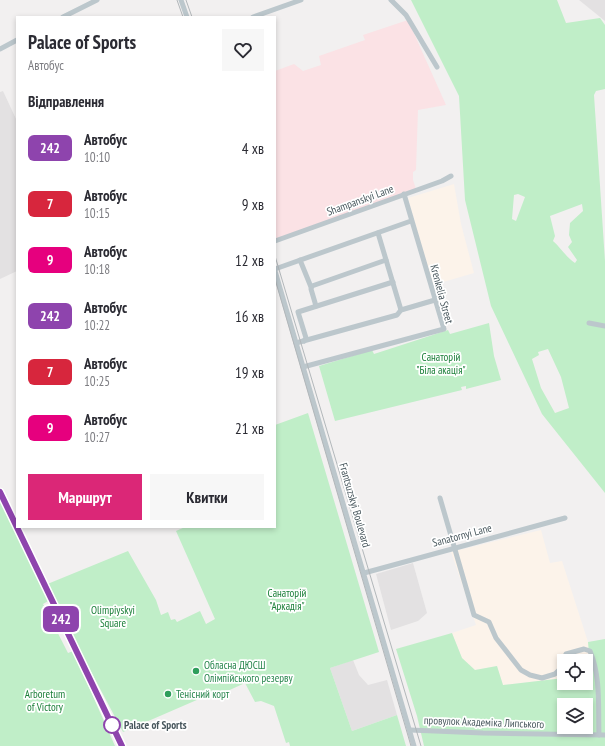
<!DOCTYPE html>
<html lang="uk">
<meta charset="utf-8">
<style>
:root{--surface:#fff;--page:#f7f7f7;--text:#2b2b33;--muted:#7c7c81;--accent:#db2777}
body{margin:0;font-family:"PT Sans Narrow",sans-serif;background:var(--page);color:var(--text);height:100vh;display:flex;flex-direction:column;font-size:15px;white-space:nowrap}
*{box-sizing:border-box;margin:0}
p{font-size:13px;color:var(--muted)}
.icon{flex:none;width:22px;height:22px;fill:none;stroke:currentColor;stroke-width:2;stroke-linecap:round;stroke-linejoin:round}
.map{position:relative;flex:1;overflow:hidden}
.details{position:absolute;left:16px;top:16px;width:260px;height:512px;display:flex;flex-direction:column;background:var(--surface);border-radius:0px;box-shadow:0 2px 6px #0003}
.details>*{flex:none}
.badge{padding:0 8px;border-radius:6px;font-size:14px;line-height:26px}
.buttons{position:absolute;left:557px;top:654px;display:grid;gap:8px}
.buttons a{display:grid;place-items:center;width:36px;height:36px;border-radius:0px;background:var(--surface);box-shadow:0 2px 6px #0003;font-size:20px}
.map>.badge{position:absolute;translate:-50% -50%;box-shadow:0 0 0 2px #fff}
h2{padding:0 12px;font-size:15px;line-height:36px}
.round{display:grid;place-items:center;flex:none;width:42px;height:42px;border-radius:0px;background:var(--page)}
.summary{display:flex;align-items:center;justify-content:space-between;height:68px;padding:0 12px}
h1{font-size:19px;font-weight:700;line-height:30px}
.cta{display:flex;gap:8px;margin-top:auto;padding:8px 12px}
.cta a{flex:1;height:46px;border-radius:0px;background:var(--accent);color:#fff;font-size:16px;font-weight:700;line-height:46px;text-align:center}
.cta a+a{background:var(--page);color:var(--text)}
ul{padding:0;list-style:none}
li{display:flex;align-items:center;gap:12px;height:56px;padding:0 12px}
li div{flex:1}
li b{display:block;font-size:15px}
li em{font-style:normal}
li .badge{min-width:44px;font-weight:700;text-align:center}
.map>svg:first-child{display:block}
</style>
<div class="map">
<svg width="605" height="746" viewBox="0 0 605 746">
<rect width="100%" height="100%" fill="#f2f0f0"/>
<!-- commercial -->
<g fill="#fcf3ea">
<polygon points="454,184 461,224 474,273 433,285 408,198"/>
<polygon points="541,530 550,563 562,561 588,642 591,675 586,675 586,661 564,661 564,678 503,685 497,666 475,670 462,658 452,633 476,625 451,552"/>
</g>
<!-- education -->
<g fill="#e3e1e2">
<polygon points="579,0 605,0 605,21"/>
<polygon points="3,91 17,121 17,271 0,279 0,92"/>
<polygon points="413,563 427,613 418,621 391,630 376,574"/>
<polygon points="353,660 359,675 368,685 387,680 397,715 352,731 330,668"/>
</g>
<!-- medical -->
<polygon fill="#fbe2e5" points="408,20 446,105 418,110 416,170 413,172 413,180 416,189 275,240 275,71 294,64 303,71 321,65 319,56 365,40 363,35"/>
<!-- green -->
<g fill="#c0eec8" fill-rule="evenodd">
<path d="M411 0H557L566 23 600 18 605 25V89L596 91 594 95 605 261V493L542 414 491 306 465 200 459 96ZM518 194 525 197 516 221 512 219 514 195ZM582 204 583 211 570 223 569 235 572 242 568 247 577 260 575 263C566 257 561 248 553 241L555 236 550 216ZM548 349 561 377 569 408 555 413 541 388 532 359 539 355 538 352Z"/>
<polygon points="489,323 494,356 501,380 466,389 466,386 461,387 462,390 335,421 319,366 372,350 374,354 448,330 450,334"/>
<polygon points="308,413 379,652 330,668 352,731 397,715 406,746 290,746 289,742 286,743 274,706 261,701 255,702 245,683 210,699 206,696 123,732 45,585 128,551 156,600 161,615 168,612 171,620 175,619 177,622 200,611 206,624 215,619 176,531 185,527 275,527 275,425"/>
<polygon points="0,494 50,600 43,604 68,653 73,651 115,746 0,746"/>
<path d="M452 633 462 658 475 670 497 666 503 685 564 678V683H586V675H591L588 642 605 639V746H424L417 716 396 649ZM564 705H586V727H564Z"/>
</g>
<g fill="none" stroke-linecap="round" stroke-linejoin="round">
<!-- minor -->
<g stroke="#bcc7cc" stroke-width="5">
<polyline points="181,0 187,17"/>
<polyline points="391,0 406,15 437,67"/>
<polyline points="63,17 97,0"/>
<polyline points="253,17 301,0"/>
<polyline points="0,49 17,40"/>
<polyline points="378,233 401,310"/>
<polyline points="275,241 442,181 451,176"/>
<polyline points="300,260 311,287"/>
<polyline points="275,269 411,221"/>
<polyline points="275,271 414,746"/>
<polyline points="316,306 311,289 312,286 386,260"/>
<polyline points="589,323 605,326"/>
<polyline points="304,341 306,338 298,312 393,282"/>
<polyline points="296,343 397,315 401,310 435,300"/>
<polyline points="303,367 444,329 404,194"/>
<path d="M440 498 474 615 489 622 496 638 521 670 530 675 542 678 555 674 560 669 566 654 584 649 590 651C601 677 598 707 599 735"/>
<polyline points="364,573 565,518"/>
<polyline points="410,730 483,733 605,735"/>
</g>
<!-- major -->
<polyline stroke="#b0c5ce" stroke-width="6" points="0,492 122,746"/>
<!-- tram -->
<g stroke="#b2b7ba" stroke-width="1">
<polyline points="177,0 183,17"/>
<polyline points="186,0 192,17"/>
<polyline points="275,256 421,746"/>
<polyline points="275,279 411,746"/>
</g>
</g>
<g fill="none" stroke-linecap="round" stroke-linejoin="round">
<!-- line casing -->
<g stroke="#fff" stroke-width="9">
<polyline id="line" points="0,492 122,746"/>
</g>
<!-- line -->
<use href="#line" stroke="#8e44ad" stroke-width="6"/>
</g>
<!-- markers -->
<g fill="#2e9e5b" stroke="#fff" stroke-width="1.5">
<circle cx="196" cy="671" r="4"/>
<circle cx="168" cy="694" r="4"/>
</g>
<circle fill="#fff" stroke="#8e44ad" stroke-width="2" cx="112" cy="725" r="8"/>
<g text-anchor="middle" dominant-baseline="central" stroke-width="3.5" stroke-linejoin="round" paint-order="stroke">
<!-- street labels -->
<g font-size="11" fill="#48575d" stroke="#fff">
<text transform="translate(360 200) rotate(-20)">Shampanskyi Lane</text>
<text transform="translate(442 294) rotate(75)">Krenkelia Street</text>
<text transform="translate(355 505) rotate(74)">Frantsuzskyi Boulevard</text>
<text transform="translate(462 535) rotate(-15)">Sanatornyi Lane</text>
<text transform="translate(484 722) rotate(2)">провулок Академіка Липського</text>
</g>
<!-- park labels -->
<g font-size="11" fill="#197e37" stroke="#fff">
<text x="441" y="357">Санаторій<tspan x="441" dy="13">"Біла акація"</tspan></text>
<text x="287" y="593">Санаторій<tspan x="287" dy="13">"Аркадія"</tspan></text>
<text x="113" y="610">Olimpiyskyi<tspan x="113" dy="13">Square</tspan></text>
<text x="45" y="694">Arboretum<tspan x="45" dy="13">of Victory</tspan></text>
</g>
<!-- leisure labels -->
<g font-size="11" fill="#27864d" stroke="#fff" text-anchor="start">
<text x="204" y="665">Обласна ДЮСШ<tspan x="204" dy="13">Олімпійського резерву</tspan></text>
<text x="176" y="694">Тенісний корт</text>
</g>
<!-- stop labels -->
<g font-size="11" font-weight="bold" fill="#48575d" stroke="#fff" text-anchor="start">
<text x="124" y="725">Palace of Sports</text>
</g>
</g>
</svg>
<div class="buttons">
<a><svg class="icon" aria-label="locate" viewBox="0 0 24 24"><circle cx="12" cy="12" r="6"/><path d="M12 2v4M12 18v4M2 12h4M18 12h4"/></svg></a>
<a><svg class="icon" aria-label="layers" viewBox="0 0 24 24"><path d="M12 4l9 5-9 5-9-5zM3 14l9 5 9-5"/></svg></a>
</div>
<b class="badge" style="left:61px;top:619px;background:#8e44ad;color:#fff">242</b>
<section class="details">
<div class="summary"><div><h1>Palace of Sports</h1><p>Автобус</p></div><a class="round"><svg class="icon" aria-label="heart" viewBox="0 0 24 24"><path d="M12 20l-8-8c-3-5 5-10 8-4 3-6 11-1 8 4z"/></svg></a></div>
<h2>Відправлення</h2>
<ul>
<li><span class="badge" style="background:#8e44ad;color:#fff">242</span><div><b>Автобус</b><p>10:10</p></div><em>4 хв</em></li>
<li><span class="badge" style="background:#d7263d;color:#fff">7</span><div><b>Автобус</b><p>10:15</p></div><em>9 хв</em></li>
<li><span class="badge" style="background:#e6007e;color:#fff">9</span><div><b>Автобус</b><p>10:18</p></div><em>12 хв</em></li>
<li><span class="badge" style="background:#8e44ad;color:#fff">242</span><div><b>Автобус</b><p>10:22</p></div><em>16 хв</em></li>
<li><span class="badge" style="background:#d7263d;color:#fff">7</span><div><b>Автобус</b><p>10:25</p></div><em>19 хв</em></li>
<li><span class="badge" style="background:#e6007e;color:#fff">9</span><div><b>Автобус</b><p>10:27</p></div><em>21 хв</em></li>
</ul>
<div class="cta"><a>Маршрут</a><a>Квитки</a></div>
</section>
</div>
